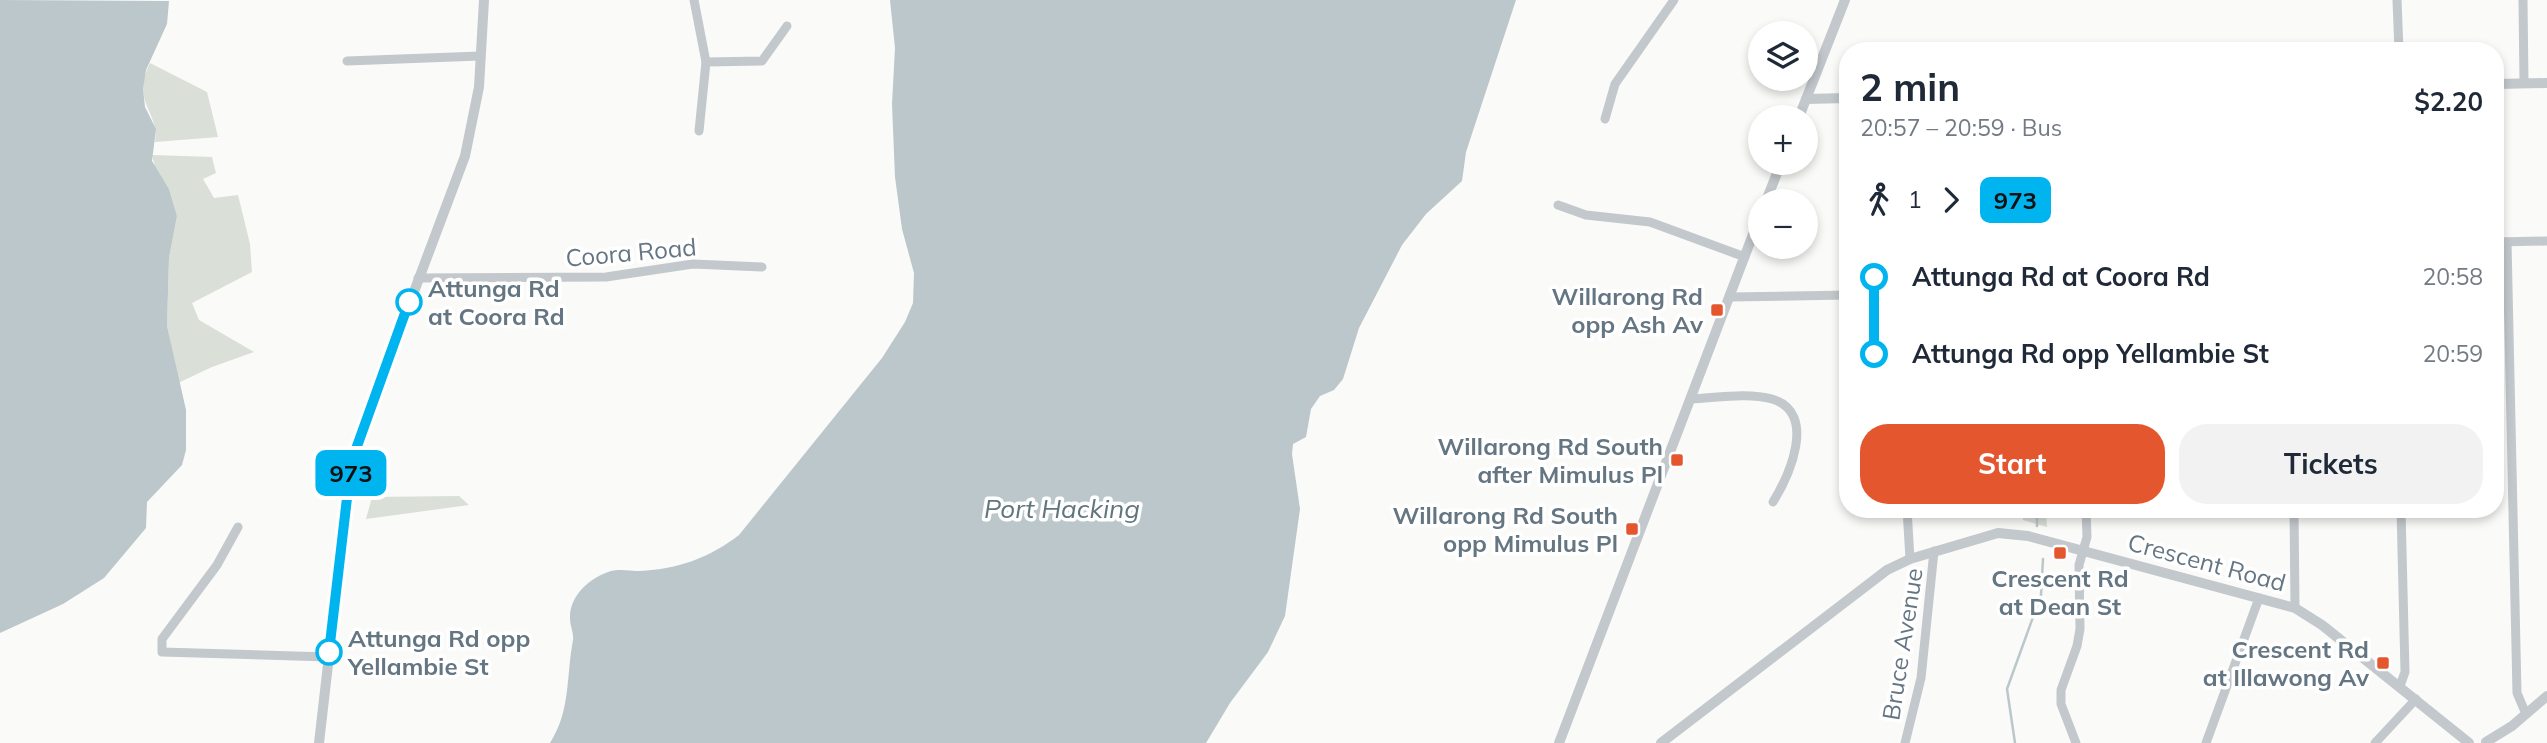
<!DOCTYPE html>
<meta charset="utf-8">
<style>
:root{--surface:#fff;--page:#f2f2f3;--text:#1f2937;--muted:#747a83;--accent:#e4572e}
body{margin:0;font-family:Mulish,sans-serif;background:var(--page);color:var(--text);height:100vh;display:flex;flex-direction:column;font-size:26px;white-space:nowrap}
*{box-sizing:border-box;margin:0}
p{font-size:23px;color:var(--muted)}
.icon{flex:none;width:38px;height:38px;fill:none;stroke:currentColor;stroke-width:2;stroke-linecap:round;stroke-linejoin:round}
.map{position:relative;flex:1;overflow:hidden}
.details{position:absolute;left:1839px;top:42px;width:665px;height:476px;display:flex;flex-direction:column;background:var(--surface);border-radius:28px;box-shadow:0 4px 10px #0003}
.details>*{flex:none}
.badge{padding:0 14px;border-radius:10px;font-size:24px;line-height:46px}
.controls{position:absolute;left:1748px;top:21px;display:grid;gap:14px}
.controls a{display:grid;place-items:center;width:70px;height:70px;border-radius:50%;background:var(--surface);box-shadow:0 4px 10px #0003;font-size:35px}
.map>.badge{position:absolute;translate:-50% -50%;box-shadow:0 0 0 4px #fff}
.legs{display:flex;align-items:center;gap:10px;height:77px;padding:0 21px;font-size:23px}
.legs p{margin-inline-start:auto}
.summary{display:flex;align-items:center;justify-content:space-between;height:119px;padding:0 21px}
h1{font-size:38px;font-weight:700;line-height:52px}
.primary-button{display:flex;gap:14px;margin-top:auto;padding:14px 21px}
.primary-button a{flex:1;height:80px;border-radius:28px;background:var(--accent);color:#fff;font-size:28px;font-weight:700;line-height:80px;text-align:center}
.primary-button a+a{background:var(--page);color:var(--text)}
ul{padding:0 21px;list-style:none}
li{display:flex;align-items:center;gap:24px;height:77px;font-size:26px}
li i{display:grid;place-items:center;width:10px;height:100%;margin:0 9px;background:currentColor}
li i::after{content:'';width:18px;height:18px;margin:-9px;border:5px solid;border-radius:50%;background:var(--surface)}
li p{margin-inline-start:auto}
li:first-child i{background:linear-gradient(#0000 50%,currentColor 0)}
li:last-child i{background:linear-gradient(currentColor 50%,#0000 0)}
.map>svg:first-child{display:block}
</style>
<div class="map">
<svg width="2547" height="743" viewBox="0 0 2547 743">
<rect width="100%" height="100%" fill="#fafaf8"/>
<!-- green -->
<g fill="#dadfd7">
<path d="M150 63 207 92 218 137 155 142C161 113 130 103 150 63Z"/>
<polygon points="152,155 212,157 216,173 203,179 214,198 238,195 250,244 252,272 192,303 199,320 254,352 212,367 178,383 167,326 169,258 177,216 169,189 155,167"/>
<polygon points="459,496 469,505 366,519 372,497"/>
<polygon points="2023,509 2046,509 2047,527 2023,520"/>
</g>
<!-- water -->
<g fill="#bbc7cb">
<polygon points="0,0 169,1 167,24 146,70 143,89 145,107 156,129 152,161 169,189 177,216 169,258 167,326 186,410 186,450 182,465 147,502 146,528 104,578 63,604 0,633"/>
<path d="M890 0H1516L1466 152 1462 181 1426 214 1402 245 1359 328 1343 379 1334 390 1320 396 1311 409 1306 437 1293 444 1292 454 1300 509 1285 616 1268 652 1230 703 1206 743H550C571 710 566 677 573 640 574 633 570 626 570 619 569 597 588 579 608 572 618 568 629 571 640 571 678 569 709 558 739 535L882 358 905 322 913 303 914 273 902 229 895 177 892 104 895 48Z"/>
</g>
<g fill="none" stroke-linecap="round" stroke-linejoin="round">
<!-- stream -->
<g stroke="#bbc7cb" stroke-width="2.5">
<polyline points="2037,526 2037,509"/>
<polyline points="2015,743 2007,689 2041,595 2043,559"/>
</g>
<!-- minor -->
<g stroke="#c3c8cc" stroke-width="9">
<polyline points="694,0 706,62 762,61 787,26"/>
<polyline points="2397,0 2399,51"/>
<polyline points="2523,0 2524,83"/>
<polyline points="347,61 480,56"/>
<polyline points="1605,119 1615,84 1674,0"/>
<polyline points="699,131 706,62"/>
<polyline points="1558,205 1586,215 1650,222 1745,257"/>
<polyline points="2496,242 2547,241"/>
<polyline points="2507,242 2517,693 2526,714"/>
<polyline points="418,278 606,277 693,264 762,267"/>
<polyline points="1730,297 1848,295"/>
<path d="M1691 399C1715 398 1748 392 1772 399 1818 413 1789 476 1773 502"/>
<polyline points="1907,509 1910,559"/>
<polyline points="2294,509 2295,608"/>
<polyline points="238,527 217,565 162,639 162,652 328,657"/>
<polyline points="2400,686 2405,672 2401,509"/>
<polyline points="1905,743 1921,678 1934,551"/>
<polyline points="2076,743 2061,704 2061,690 2077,646 2080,629 2079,565 2087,537 2086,509"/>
<polyline points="2206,743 2259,598"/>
<polyline points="2375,743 2416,699"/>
</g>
<!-- tertiary -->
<g stroke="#c3c8cc" stroke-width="10">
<polyline points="2496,84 2547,83"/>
<polyline points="1806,99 1848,98"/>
<polyline points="1799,117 1845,0"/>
<polyline points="1766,201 1781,163"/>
<polyline points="2486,742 2512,726 2547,696"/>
<polyline points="319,743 349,481 373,401 465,156 479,87 484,0"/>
<polyline points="1559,743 1760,216"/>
<polyline points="1661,743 1887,570 1910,559 1998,533 2028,536 2295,608 2322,625 2469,743"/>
</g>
</g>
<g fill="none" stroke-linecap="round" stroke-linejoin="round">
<!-- line-1 casing -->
<g stroke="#fff" stroke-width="16">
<polyline id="line-1" points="329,652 349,481 356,449 409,302"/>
</g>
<!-- line-1 -->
<use href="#line-1" stroke="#00b5ef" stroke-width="10"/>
</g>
<!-- markers -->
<g fill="#fff" stroke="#00b5ef" stroke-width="3.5">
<circle cx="409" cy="302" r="12"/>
<circle cx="329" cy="652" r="12"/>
</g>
<g fill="#e4572e" stroke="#fff" stroke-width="2.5">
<rect x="1710" y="303" width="14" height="14" rx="3.5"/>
<rect x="1670" y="453" width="14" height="14" rx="3.5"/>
<rect x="1625" y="522" width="14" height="14" rx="3.5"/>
<rect x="2053" y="546" width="14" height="14" rx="3.5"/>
<rect x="2376" y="656" width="14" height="14" rx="3.5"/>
</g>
<g text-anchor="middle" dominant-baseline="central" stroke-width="7" stroke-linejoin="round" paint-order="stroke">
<!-- street labels -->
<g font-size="24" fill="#657683" stroke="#fff">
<text transform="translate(631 252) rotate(-5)">Coora Road</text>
<text transform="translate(2207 562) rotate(15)">Crescent Road</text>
<text transform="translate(1902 644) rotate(-81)">Bruce Avenue</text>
</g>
<!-- stop labels -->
<g font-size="24" font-weight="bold" fill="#657683" stroke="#fff" text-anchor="start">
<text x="428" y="288">Attunga Rd<tspan x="428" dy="28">at Coora Rd</tspan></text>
<text x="348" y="638">Attunga Rd opp<tspan x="348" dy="28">Yellambie St</tspan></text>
</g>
<!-- poi labels -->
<g font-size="24" font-weight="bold" fill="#657683" stroke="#fff" text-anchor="end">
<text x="1703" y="296">Willarong Rd<tspan x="1703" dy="28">opp Ash Av</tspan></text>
<text x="1663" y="446">Willarong Rd South<tspan x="1663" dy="28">after Mimulus Pl</tspan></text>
<text x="1618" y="515">Willarong Rd South<tspan x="1618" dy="28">opp Mimulus Pl</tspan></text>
<text x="2060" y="578" text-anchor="middle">Crescent Rd<tspan x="2060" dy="28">at Dean St</tspan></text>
<text x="2369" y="649">Crescent Rd<tspan x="2369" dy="28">at Illawong Av</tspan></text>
</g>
<!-- water labels -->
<g font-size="26" font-style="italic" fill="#60757c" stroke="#fff">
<text x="1062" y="508">Port Hacking</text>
</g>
</g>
</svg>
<div class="controls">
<a><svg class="icon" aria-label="layers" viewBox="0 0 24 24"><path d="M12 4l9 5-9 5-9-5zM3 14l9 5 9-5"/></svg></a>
<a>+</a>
<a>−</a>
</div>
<b class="badge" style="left:351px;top:473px;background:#00b5ef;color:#111">973</b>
<section class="details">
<div class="summary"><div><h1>2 min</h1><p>20:57 – 20:59 · Bus</p></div><b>$2.20</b></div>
<div class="legs"><svg class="icon" aria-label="walk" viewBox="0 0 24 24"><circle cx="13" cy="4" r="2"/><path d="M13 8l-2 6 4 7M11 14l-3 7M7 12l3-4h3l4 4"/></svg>1<svg class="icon" aria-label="forward" viewBox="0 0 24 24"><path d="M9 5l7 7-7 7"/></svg><b class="badge" style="background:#00b5ef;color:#111">973</b></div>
<ul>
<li><i style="color:#00b5ef"></i><b>Attunga Rd at Coora Rd</b><p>20:58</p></li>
<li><i style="color:#00b5ef"></i><b>Attunga Rd opp Yellambie St</b><p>20:59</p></li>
</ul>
<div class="primary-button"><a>Start</a><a>Tickets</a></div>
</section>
</div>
